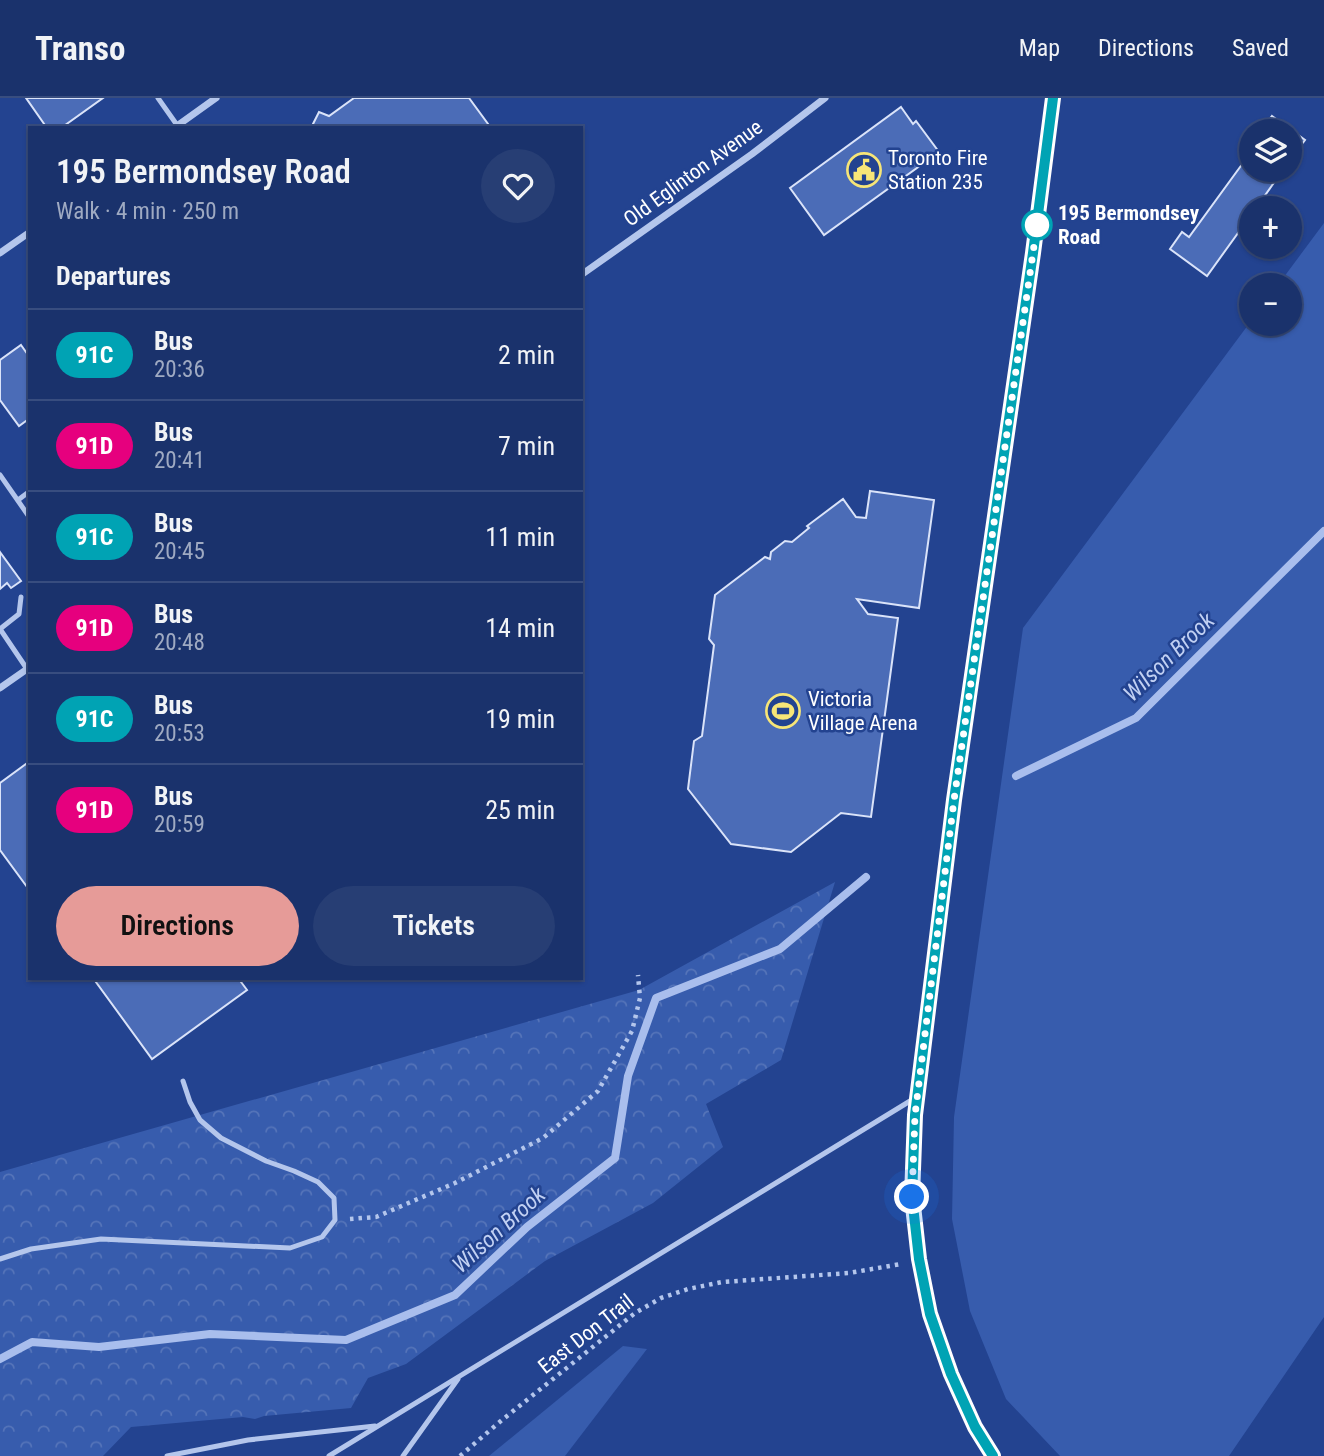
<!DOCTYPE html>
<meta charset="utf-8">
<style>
:root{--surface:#1a326c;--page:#273e74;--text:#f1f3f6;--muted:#9faac2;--line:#384d7f;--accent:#e69b98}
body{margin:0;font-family:"Roboto Condensed",sans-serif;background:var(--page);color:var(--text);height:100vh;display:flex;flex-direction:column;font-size:26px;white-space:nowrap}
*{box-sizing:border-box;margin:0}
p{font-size:23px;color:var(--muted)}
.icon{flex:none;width:38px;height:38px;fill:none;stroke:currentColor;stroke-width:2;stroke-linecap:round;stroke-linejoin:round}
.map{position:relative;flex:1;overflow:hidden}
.drawer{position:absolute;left:28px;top:28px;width:555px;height:854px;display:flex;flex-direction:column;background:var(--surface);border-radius:0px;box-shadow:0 2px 5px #0004,0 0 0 2px var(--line)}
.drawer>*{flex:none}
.badge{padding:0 14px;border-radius:23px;font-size:24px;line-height:46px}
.controls{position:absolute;left:1239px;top:21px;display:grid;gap:14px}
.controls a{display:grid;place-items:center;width:63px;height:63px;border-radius:50%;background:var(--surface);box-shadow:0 2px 5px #0004,0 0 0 2px var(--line);font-size:35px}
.you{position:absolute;width:35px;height:35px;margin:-18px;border:5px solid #fff;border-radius:50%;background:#1a73e8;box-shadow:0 0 0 10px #1a73e833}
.map>.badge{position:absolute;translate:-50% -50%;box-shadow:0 0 0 4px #fff}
h2{padding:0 28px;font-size:26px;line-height:63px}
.round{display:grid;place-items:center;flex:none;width:74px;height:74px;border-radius:37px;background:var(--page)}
.head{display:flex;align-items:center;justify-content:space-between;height:119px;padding:0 28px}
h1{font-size:33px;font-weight:600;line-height:52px}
.button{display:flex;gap:14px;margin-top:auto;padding:14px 28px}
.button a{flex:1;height:80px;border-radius:42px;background:var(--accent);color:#111;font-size:28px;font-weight:600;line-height:80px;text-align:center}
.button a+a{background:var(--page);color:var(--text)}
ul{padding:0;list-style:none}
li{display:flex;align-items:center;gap:21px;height:91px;padding:0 28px;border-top:2px solid var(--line)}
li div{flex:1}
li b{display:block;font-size:26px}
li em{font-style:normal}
li .badge{min-width:77px;font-weight:700;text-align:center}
header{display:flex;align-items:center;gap:42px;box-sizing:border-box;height:98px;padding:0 35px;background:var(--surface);border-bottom:2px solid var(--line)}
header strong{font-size:33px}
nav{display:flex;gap:38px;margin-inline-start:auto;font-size:24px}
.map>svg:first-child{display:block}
</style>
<header>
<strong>Transo</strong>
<nav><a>Map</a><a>Directions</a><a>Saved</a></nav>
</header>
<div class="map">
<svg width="1324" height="1358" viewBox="0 0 1324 1358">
<defs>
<pattern id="forest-crowns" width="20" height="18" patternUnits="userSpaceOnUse" patternTransform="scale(1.75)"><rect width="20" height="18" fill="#375cad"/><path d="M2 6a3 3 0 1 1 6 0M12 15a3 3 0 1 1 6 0" fill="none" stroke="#5574b9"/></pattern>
</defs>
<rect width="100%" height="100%" fill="#234390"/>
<!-- grass -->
<g fill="#375cad">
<polygon points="1324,125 1324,1219 1229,1358 1060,1358 1006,1301 970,1213 952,1121 954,1019 1023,530 1251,223 1251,226 1290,226 1290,187 1278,187"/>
<polygon points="623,1248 647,1251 565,1358 489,1358"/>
</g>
<!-- forest -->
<polygon fill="url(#forest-crowns)" points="835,784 781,962 706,1006 723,1049 653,1105 545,1163 406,1266 368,1280 351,1310 264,1318 255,1321 243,1319 131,1329 103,1358 0,1358 0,1074 639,892"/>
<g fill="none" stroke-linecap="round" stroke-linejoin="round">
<!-- stream -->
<g stroke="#a9beed" stroke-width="8">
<polyline points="1016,678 1136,620 1324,433"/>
<polyline points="0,1261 32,1244 99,1249 210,1236 346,1242 455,1197 527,1129 615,1060 628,978 656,900 780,851 866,779"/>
</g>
</g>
<!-- building -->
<g fill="#4b6cb7" stroke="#dae3f9" stroke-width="2">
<polygon points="26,0 103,0 61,30 47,30"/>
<polygon points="354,0 469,0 491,30 316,30 313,26 319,14 329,18"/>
<polygon points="901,9 913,26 916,23 939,54 824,137 790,90"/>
<polygon points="1272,18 1305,42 1290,62 1290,33 1261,33"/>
<polygon points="1251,54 1251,72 1283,72 1256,110 1251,110 1251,117 1207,178 1170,151 1182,134 1189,139"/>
<polygon points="21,247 26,254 30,251 30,320 19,328 0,302 0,262"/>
<polygon points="870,393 934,402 919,510 857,501 868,516 898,520 871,719 841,715 791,754 731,746 688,691 694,643 702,638 714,547 709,541 715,497 765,459 770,461 771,454 785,443 792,444 809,430 807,428 843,401 856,419 866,420"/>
<polygon points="0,454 21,483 11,490 7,485 0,491"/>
<polygon points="30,663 30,793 0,752 0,685"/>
<polygon points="93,880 238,880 247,892 152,961"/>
</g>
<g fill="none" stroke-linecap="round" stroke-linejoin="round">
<!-- path -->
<g stroke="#b4c6ec" stroke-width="4.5" stroke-dasharray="3.5 5" stroke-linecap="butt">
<polyline points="350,1121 376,1119 455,1085 543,1040 598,993 632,933 640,900 638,877"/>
<polyline points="460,1358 502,1322 635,1215 661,1200 688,1191 722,1184 849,1175 901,1166"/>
</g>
<!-- service -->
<g stroke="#b4c6ec" stroke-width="5">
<polyline points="158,0 177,27"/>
<polyline points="0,377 30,420"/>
<polyline points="18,402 30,393"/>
<polyline points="0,531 27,571"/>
<polyline points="0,531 19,516 21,499"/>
<polyline points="0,1161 31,1151 101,1141 290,1150 322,1139 335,1122 334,1100 318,1084 294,1073 266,1063 221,1040 200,1022 190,1004 183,983"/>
<polyline points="167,1358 248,1342 375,1328"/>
<polyline points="329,1358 915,1000"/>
<polyline points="403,1358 458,1281"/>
</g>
<!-- minor -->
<g stroke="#b4c6ec" stroke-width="7">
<polyline points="174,30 216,0"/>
<polyline points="0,155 30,134"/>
<polyline points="581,177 752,56 825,0"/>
<polyline points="0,590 30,569"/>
</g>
<!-- tertiary -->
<polyline stroke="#b4c6ec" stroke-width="12" points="993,1358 975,1329 951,1276 930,1216 919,1161 912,1099 915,1017 954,702 1033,155 1053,0"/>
</g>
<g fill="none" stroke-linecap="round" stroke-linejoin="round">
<!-- line casing -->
<g stroke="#fff" stroke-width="16">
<polyline id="line" points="993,1358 975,1329 951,1276 930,1216 919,1161 912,1099 915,1017 954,702 1033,155 1053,0"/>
</g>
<!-- line -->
<use href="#line" stroke="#00a3b4" stroke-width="10"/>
<!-- walk -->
<polyline stroke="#fff" stroke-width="7" stroke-dasharray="0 12.6" points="912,1099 915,1017 954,702 1037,127"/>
</g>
<!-- icons -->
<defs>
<g id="civic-ring" transform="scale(1.75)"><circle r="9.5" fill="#234390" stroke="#f7e577" stroke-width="1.5"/><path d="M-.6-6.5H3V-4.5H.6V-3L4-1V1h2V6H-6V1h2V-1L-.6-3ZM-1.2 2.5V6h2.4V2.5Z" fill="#f7e577"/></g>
<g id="stadium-ring" transform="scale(1.75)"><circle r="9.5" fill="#234390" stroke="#f7e577" stroke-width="1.5"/><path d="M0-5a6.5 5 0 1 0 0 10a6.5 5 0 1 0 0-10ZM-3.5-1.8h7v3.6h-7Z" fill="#f7e577"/></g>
</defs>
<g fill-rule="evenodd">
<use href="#civic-ring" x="864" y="72"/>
<use href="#stadium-ring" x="783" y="613"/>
</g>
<!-- markers -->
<circle fill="#fff" stroke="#00a3b4" stroke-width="3.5" cx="1037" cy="127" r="14"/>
<g text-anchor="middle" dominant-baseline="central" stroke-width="5" stroke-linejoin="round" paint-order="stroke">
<!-- poi labels -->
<g font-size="21" fill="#fff" stroke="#234390" text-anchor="start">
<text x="888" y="60">Toronto Fire<tspan x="888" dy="24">Station 235</tspan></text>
<text x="808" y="601">Victoria<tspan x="808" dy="24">Village Arena</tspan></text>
</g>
<!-- street labels -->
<g font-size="21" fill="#fff" stroke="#234390">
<text transform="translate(693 75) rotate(-36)">Old Eglinton Avenue</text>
<text transform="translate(586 1236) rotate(-38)">East Don Trail</text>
</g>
<!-- stop labels -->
<g font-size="21" font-weight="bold" fill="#fff" stroke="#234390" text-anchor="start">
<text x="1058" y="115">195 Bermondsey<tspan x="1058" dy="24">Road</tspan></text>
</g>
<!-- water labels -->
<g font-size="23" font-style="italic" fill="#c1d0f3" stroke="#234390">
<text transform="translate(1169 559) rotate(-44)">Wilson Brook</text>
<text transform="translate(499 1132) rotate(-42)">Wilson Brook</text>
</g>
</g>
</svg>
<div class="controls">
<a><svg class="icon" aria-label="layers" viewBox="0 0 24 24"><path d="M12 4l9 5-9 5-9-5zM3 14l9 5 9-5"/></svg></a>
<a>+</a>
<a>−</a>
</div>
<div class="you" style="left:912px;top:1099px"></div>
<section class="drawer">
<div class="head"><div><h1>195 Bermondsey Road</h1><p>Walk · 4 min · 250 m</p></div><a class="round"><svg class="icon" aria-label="heart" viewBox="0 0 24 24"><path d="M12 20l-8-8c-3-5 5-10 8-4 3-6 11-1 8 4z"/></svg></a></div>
<h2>Departures</h2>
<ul>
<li><span class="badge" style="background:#00a3b4;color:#fff">91C</span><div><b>Bus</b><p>20:36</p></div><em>2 min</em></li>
<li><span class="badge" style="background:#e6007e;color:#fff">91D</span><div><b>Bus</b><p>20:41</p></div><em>7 min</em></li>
<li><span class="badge" style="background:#00a3b4;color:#fff">91C</span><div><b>Bus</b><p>20:45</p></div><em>11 min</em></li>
<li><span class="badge" style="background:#e6007e;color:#fff">91D</span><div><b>Bus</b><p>20:48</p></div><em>14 min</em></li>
<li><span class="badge" style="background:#00a3b4;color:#fff">91C</span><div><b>Bus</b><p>20:53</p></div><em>19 min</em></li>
<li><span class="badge" style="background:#e6007e;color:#fff">91D</span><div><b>Bus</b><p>20:59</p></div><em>25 min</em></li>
</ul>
<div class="button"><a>Directions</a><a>Tickets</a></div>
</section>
</div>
